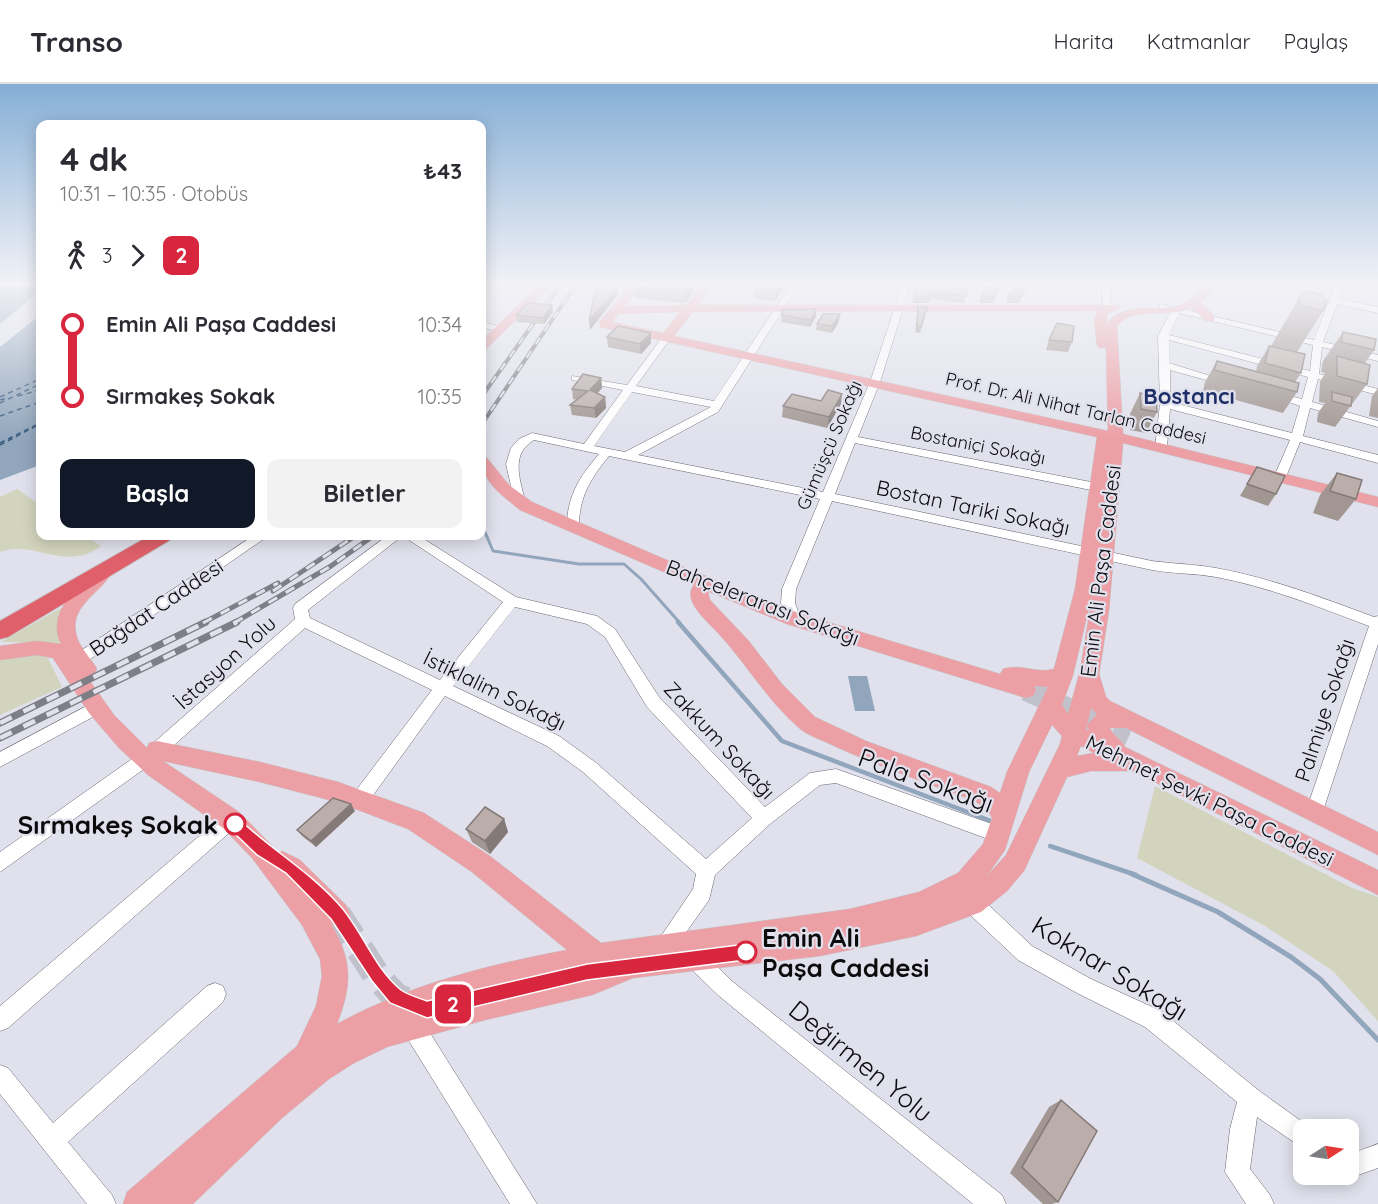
<!DOCTYPE html>
<html lang="tr">
<meta charset="utf-8">
<style>
:root{--surface:#fff;--page:#f2f2f3;--text:#2b2b33;--muted:#7c7c81;--line:#e1e1e2;--accent:#111827}
body{margin:0;font-family:Quicksand,sans-serif;background:var(--page);color:var(--text);height:100vh;display:flex;flex-direction:column;font-size:22px;white-space:nowrap}
*{box-sizing:border-box;margin:0}
p{font-size:20px;color:var(--muted)}
.icon{flex:none;width:33px;height:33px;fill:none;stroke:currentColor;stroke-width:2;stroke-linecap:round;stroke-linejoin:round}
.map{position:relative;flex:1;overflow:hidden}
.details{position:absolute;left:36px;top:36px;width:450px;height:420px;display:flex;flex-direction:column;background:var(--surface);border-radius:12px;box-shadow:0 3px 15px #0003}
.details>*{flex:none}
.badge{padding:0 12px;border-radius:9px;font-size:21px;line-height:39px}
.needle{width:39px;rotate:78deg}
.buttons{position:absolute;left:1293px;top:1035px;display:grid;gap:12px}
.buttons a{display:grid;place-items:center;width:66px;height:66px;border-radius:12px;background:var(--surface);box-shadow:0 3px 15px #0003;font-size:30px}
.map>.badge{position:absolute;translate:-50% -50%;box-shadow:0 0 0 3px #fff}
.legs{display:flex;align-items:center;gap:9px;height:66px;padding:0 24px;font-size:20px}
.legs p{margin-inline-start:auto}
.summary{display:flex;align-items:center;justify-content:space-between;height:102px;padding:0 24px}
h1{font-size:33px;font-weight:700;line-height:45px}
.button{display:flex;gap:12px;margin-top:auto;padding:12px 24px}
.button a{flex:1;height:69px;border-radius:12px;background:var(--accent);color:#fff;font-size:24px;font-weight:700;line-height:69px;text-align:center}
.button a+a{background:var(--page);color:var(--text)}
ul{padding:0 24px;list-style:none}
li{display:flex;align-items:center;gap:21px;height:72px;font-size:22px}
li i{display:grid;place-items:center;width:9px;height:100%;margin:0 8px;background:currentColor}
li i::after{content:'';width:15px;height:15px;margin:-8px;border:4px solid;border-radius:50%;background:var(--surface)}
li p{margin-inline-start:auto}
li:first-child i{background:linear-gradient(#0000 50%,currentColor 0)}
li:last-child i{background:linear-gradient(currentColor 50%,#0000 0)}
header{display:flex;align-items:center;gap:36px;box-sizing:border-box;height:84px;padding:0 30px;background:var(--surface);border-bottom:2px solid var(--line)}
header strong{font-size:28px}
nav{display:flex;gap:33px;margin-inline-start:auto;font-size:21px}
.map>svg:first-child{display:block}
</style>
<header>
<strong>Transo</strong>
<nav><a>Harita</a><a>Katmanlar</a><a>Paylaş</a></nav>
</header>
<div class="map">
<svg width="1378" height="1120" viewBox="0 0 1378 1120">
<rect width="100%" height="100%" fill="#e1e1ed"/>
<!-- green -->
<g fill="#d3d4bd">
<path d="M17 405 40 421V452H86L101 462C65 489 36 455 0 468V413Z"/>
<polygon points="68,520 60,548 59,559 1,558"/>
<polygon points="29,568 47,572 62,603 0,631 0,573"/>
<polygon points="1155,702 1352,804 1378,813 1378,937 1333,887 1265,842 1137,774"/>
</g>
<!-- water -->
<g fill="#91a6bc">
<polygon points="0,199 40,199 40,207 0,240"/>
<polygon points="40,231 40,381 0,396 0,263"/>
<polygon points="848,592 867,592 875,627 855,627"/>
</g>
<g fill="none" stroke-linecap="round" stroke-linejoin="round">
<!-- stream-far2 -->
<polyline stroke="#91a6bc" stroke-width="3" points="482,441 493,467 579,480 624,480 641,495 680,539"/>
<!-- stream-far1 -->
<g stroke="#91a6bc" stroke-width="4.5">
<polyline points="678,538 782,657 991,737"/>
<polyline points="1050,762 1136,791"/>
</g>
<!-- stream -->
<polyline stroke="#91a6bc" stroke-width="5" points="1132,790 1218,828 1291,873 1320,895 1378,956"/>
<!-- ferry -->
<g stroke="#385a7d" stroke-width="1.5" stroke-dasharray="5 4" stroke-linecap="butt">
<polyline points="18,312 40,306"/>
<polyline points="0,313 40,295"/>
<polyline points="0,316 8,314"/>
<polyline points="0,319 40,300"/>
<polyline points="0,332 40,318"/>
<polyline points="0,359 40,339"/>
<polyline points="0,361 40,340"/>
</g>
<!-- major-tunnel-far1 -->
<polyline stroke="#c1c1cc" stroke-width="22" stroke-dasharray="22 10" stroke-linecap="butt" points="1026,606 1129,652"/>
<!-- major-tunnel -->
<polyline stroke="#c1c1cc" stroke-width="28" stroke-dasharray="28 14" stroke-linecap="butt" points="337,830 377,892 396,913 419,922"/>
<!-- minor casing -->
<g stroke="#676771" stroke-width="1">
<g id="minor">
<path d="M792 199H800L718 328 638 371 823 408 870 298 903 199H911L880 298 858 353 1096 399 1102 403 1096 407 855 359 835 410 1152 477C1173 480 1195 480 1216 484 1271 494 1323 514 1374 533L1378 532V560L1320 736 1314 738 1308 736 1305 730 1369 542C1319 523 1269 503 1216 493 1195 489 1173 490 1152 486L832 417 796 505 795 519 801 535 794 540 789 539 781 519 782 505 820 415 609 372C591 394 579 413 579 442L573 446 567 442C567 412 580 392 599 370L534 356C510 370 520 395 525 417L523 420H515L506 380 511 364 519 355 532 349 584 360 623 306 572 296V292L627 301 663 252 666 251 671 254 636 302 714 317ZM632 308 711 323 625 368 594 362Z"/>
<polygon points="1102,199 1110,199 1110,226 1103,224"/>
<path d="M1336 199H1344L1339 215 1378 223V229L1337 220 1323 258 1378 271V277L1322 263 1319 290 1378 305V311L1318 295 1312 318 1378 337V343L1310 324 1303 352 1378 371V379L1300 358 1286 393 1280 397 1276 396 1274 393 1290 356 1170 325 1167 364 1165 366H1157L1155 364 1160 320 1158 252 1171 227 1160 224V220L1314 256ZM1179 229 1313 261 1310 287 1169 251ZM1169 256 1308 293 1302 315 1274 308 1269 311 1300 322 1292 349 1170 318V286L1228 302 1233 299 1169 279Z"/>
<polygon points="482,238 506,244 501,247 482,244"/>
<polygon points="253,452 268,452 86,578 76,578 73,574 76,570"/>
<path d="M387 452H402L308 526 310 534 440 596 503 518 403 452H419L516 513 597 532 615 545 659 613 765 723 810 689 836 685 1006 745 1008 751 1006 757 999 759 836 699 820 701 770 740 715 791 709 816 670 871 663 874 656 871 653 864 693 805 696 790 583 688 547 662 445 612 366 721 360 723 354 721 351 715 354 709 432 606 305 544 163 671 157 673 152 671 154 675 151 680 0 788V768L139 670 145 668 150 670 149 666 151 661 295 535 293 524 295 520ZM515 523 587 540 605 553 647 623 752 734 706 775 595 678 559 652 453 602Z"/>
<polygon points="96,617 102,618 104,623 102,628 0,683 0,668"/>
<polygon points="231,728 237,730 240,736 237,742 8,944 0,947 0,922 225,730"/>
<polygon points="972,809 979,812 1032,862 1091,895 1161,927 1258,1006 1312,1045 1304,1046 1304,1065 1257,1033 1250,1085 1270,1111 1274,1120 1246,1120 1225,1088 1230,1045 1237,1018 1145,943 1077,909 1018,876 965,826 962,819 965,812"/>
<polygon points="695,865 702,868 733,898 1002,1111 1006,1120 973,1120 719,912 688,882 685,875 688,868"/>
<polygon points="215,899 223,902 226,910 223,918 68,1058 112,1111 116,1120 87,1120 0,1010 0,981 8,984 53,1039 207,902"/>
<polygon points="412,930 420,933 537,1120 510,1120 404,949 401,941 404,933"/>
<polygon points="1378,1060 1378,1084 1358,1091 1348,1087 1348,1063 1358,1067"/>
</g>
</g>
<!-- major casing -->
<g stroke="#c4c4c5" stroke-width="1">
<g id="major">
<polygon points="542,199 554,199 486,265 482,266 482,256"/>
<path d="M632 199H643L625 222 686 221 704 199H715L698 221H1119V225L1108 229 1106 240C1125 217 1151 228 1177 222 1189 219 1198 208 1206 199H1218L1200 219 1214 231V237H1206L1192 224C1169 235 1134 221 1117 242L1123 350 1378 413V423L1123 359 1109 526 1099 590 1106 613 1110 617 1378 748V771L1126 644H1110C1113 652 1121 655 1125 663L1378 786V811L1133 687H1091L1067 693 1024 787 1007 807 981 828 916 852 820 872 633 894 592 911 485 936 387 963 354 979 329 995 282 1034 193 1120H123L127 1108 297 962 316 922 322 892 320 875 302 841 252 774 223 744 148 691 119 664 89 629 53 574 37 571 0 576V562L37 557 61 560C46 530 76 504 96 486H108L111 490C99 510 67 524 77 553 80 564 91 574 97 585L94 590 87 593 114 631 147 664 149 659 157 657 260 678 338 698 424 729 490 772 601 859 850 825 919 808 958 789 983 760 992 734 989 728 975 717C927 699 877 682 830 660 820 655 806 651 798 643 767 616 746 579 718 549 708 538 681 516 694 501L520 426C501 410 482 399 482 373L487 374 509 401 532 418 676 480 801 530 1000 590 1003 585C1020 579 1037 590 1054 585L1075 505 1097 353 600 243V237ZM1098 227 1094 235 1097 261 1099 264H1106L1108 347 674 252 693 228ZM680 228 663 249 612 238 618 230ZM1093 507 1080 587 1068 630 1062 621 1073 591ZM710 508 787 540 1026 614 1033 612 1036 606 1034 602 1048 603 1007 688 1000 709 991 703 866 657 815 633 782 600 748 556 710 516 708 509ZM1091 624 1097 630 1087 641 1089 647 1086 645ZM1052 641 1062 652 1060 660 1006 771 986 793 1005 766 1029 688ZM1081 662 1094 669 1077 672ZM163 677 260 698 337 718 408 745 472 788 567 866C487 881 408 901 337 940 352 901 353 877 331 840L337 843 346 839 350 830 346 821 300 776 282 767 279 769 239 728Z"/>
</g>
</g>
<!-- highway casing -->
<g stroke="#c4c4c5" stroke-width="2">
<polygon id="highway" points="149,452 173,452 170,456 8,553 0,555 0,537"/>
</g>
<!-- minor -->
<use href="#minor" fill="#fff" fill-rule="evenodd"/>
<!-- major -->
<use href="#major" fill="#eca0a6" fill-rule="evenodd"/>
<!-- highway -->
<use href="#highway" fill="#df606a" fill-rule="evenodd"/>
<!-- rail-far2 casing -->
<g stroke="#7e7e86" stroke-width="4">
<g id="rail-far2">
<polyline points="482,312 562,199"/>
<polyline points="482,340 577,199"/>
</g>
</g>
<!-- rail-far1 casing -->
<g stroke="#7e7e86" stroke-width="5">
<g id="rail-far1">
<polyline points="273,507 355,452"/>
<polyline points="203,539 278,499"/>
<polyline points="234,539 331,482 373,452"/>
</g>
</g>
<!-- rail casing -->
<g stroke="#7e7e86" stroke-width="7">
<g id="rail">
<polyline points="0,639 206,538"/>
<polyline points="0,654 237,538"/>
</g>
</g>
<!-- rail-far2 -->
<use href="#rail-far2" stroke="#e1e1ed" stroke-width="2" stroke-dasharray="8" stroke-linecap="butt"/>
<!-- rail-far1 -->
<use href="#rail-far1" stroke="#e1e1ed" stroke-width="3" stroke-dasharray="10" stroke-linecap="butt"/>
<!-- rail -->
<use href="#rail" stroke="#e1e1ed" stroke-width="4.5" stroke-dasharray="13" stroke-linecap="butt"/>
</g>
<!-- wall -->
<g fill="#a19692">
<polygon points="643,199 694,199 694,208 685,219 635,214 634,203"/>
<polygon points="758,199 783,199 783,205 775,217 754,214 754,205"/>
<polygon points="917,199 966,212 964,219 931,215 929,219 912,219"/>
<polygon points="1025,205 1023,212 1019,219 1006,219 1008,212"/>
<polygon points="981,212 997,212 993,219 979,219"/>
<polygon points="1299,214 1323,227 1297,268 1301,289 1295,298 1297,308 1283,329 1203,307 1205,298 1217,277 1256,288 1257,282 1269,262 1271,262"/>
<polygon points="918,223 927,223 920,249 915,248"/>
<polygon points="782,226 816,232 810,243 781,238"/>
<polygon points="553,228 544,240 517,238 516,231"/>
<polygon points="839,237 832,249 816,246 817,240"/>
<polygon points="1343,248 1374,266 1365,279 1367,300 1335,343 1317,338 1318,329 1325,319 1319,318 1320,298 1325,289 1321,288 1323,277"/>
<polygon points="651,249 651,259 641,270 608,263 607,253"/>
<polygon points="1049,256 1072,258 1068,268 1046,266"/>
<polygon points="601,294 602,304 597,309 605,313 606,324 596,334 572,331 570,321 577,316 573,315 572,305"/>
<polygon points="1378,304 1378,334 1369,332 1372,312"/>
<polygon points="1140,309 1157,328 1146,349 1130,346 1130,330"/>
<polygon points="821,317 841,320 827,344 782,333 783,322"/>
<polygon points="1257,383 1276,410 1268,422 1240,412"/>
<polygon points="1337,389 1356,415 1338,437 1313,429 1320,411"/>
<polygon points="355,727 316,763 302,752 297,746"/>
<polygon points="504,735 508,748 490,770 472,758 466,745"/>
<polygon points="1061,1016 1058,1118 1052,1120 1043,1120 1010,1089 1049,1023"/>
</g>
<!-- shaded-wall -->
<g fill="#837a77">
<polygon points="615,199 623,199 618,205 618,211 590,246 589,237"/>
<polygon points="691,199 694,199 694,208 685,219 685,207"/>
<polygon points="781,199 783,199 783,205 775,217 776,207"/>
<polygon points="552,221 553,228 544,240 543,234"/>
<polygon points="816,225 816,232 810,243 811,236"/>
<polygon points="840,230 839,237 832,249 833,242"/>
<polygon points="651,249 651,259 641,270 640,260"/>
<polygon points="601,294 602,304 592,316 590,306"/>
<polygon points="842,310 841,320 827,344 829,333"/>
<polygon points="605,313 606,324 596,334 594,324"/>
<polygon points="351,720 355,727 316,763 311,757"/>
<polygon points="504,735 508,748 490,770 485,757"/>
</g>
<!-- building -->
<g fill="#bbaeaa" stroke="#837a77" stroke-width="1.5">
<polygon points="597,199 615,199 613,202 618,203 589,237"/>
<polygon points="643,199 691,199 685,207 634,203"/>
<polygon points="758,199 781,199 776,207 754,205"/>
<polygon points="917,199 948,199 968,202 966,212 932,209 931,212 913,212"/>
<polygon points="986,203 999,205 995,212 981,212"/>
<polygon points="1015,204 1025,205 1021,212 1008,212"/>
<polygon points="1309,207 1323,211 1324,215 1327,216 1323,227 1299,221 1299,214 1304,208 1309,209"/>
<polygon points="528,219 552,221 543,234 516,231"/>
<polygon points="918,223 927,223 921,243 917,242"/>
<polygon points="816,225 811,236 782,231 782,226"/>
<polygon points="823,230 840,230 833,242 817,240"/>
<polygon points="1057,239 1074,242 1072,258 1049,256"/>
<polygon points="618,242 651,249 640,260 607,253"/>
<polygon points="1343,248 1376,255 1374,266 1341,258"/>
<polygon points="1269,262 1305,270 1301,289 1265,279"/>
<polygon points="1337,272 1370,281 1367,300 1337,292"/>
<polygon points="1217,277 1299,299 1297,308 1214,286"/>
<polygon points="583,290 601,294 590,306 605,313 594,324 570,321 588,307 572,305"/>
<polygon points="828,306 842,310 829,333 783,322 792,310 821,317"/>
<polygon points="1332,308 1352,313 1351,322 1332,317"/>
<polygon points="1140,309 1156,312 1157,328 1141,325"/>
<polygon points="1257,383 1285,392 1276,410 1247,400"/>
<polygon points="1337,389 1362,396 1356,415 1330,407"/>
<polygon points="333,714 351,720 311,757 297,746"/>
<polygon points="485,723 504,735 485,757 466,745"/>
<polygon points="1061,1016 1097,1047 1058,1118 1022,1083"/>
</g>
<!-- sky -->
<linearGradient id="sky" x2="0" y2="1"><stop stop-color="#85aed6"/><stop offset="0.56" stop-color="#f2f2f7"/><stop offset="1" stop-color="#f2f2f7" stop-opacity="0"/></linearGradient>
<rect width="1378" height="356" fill="url(#sky)"/>
<!-- line-1 -->
<path fill="#d7263d" stroke="#fff" stroke-width="1.5" d="M235 734 240 736C273 767 312 789 342 824 363 849 375 885 401 906 408 911 419 914 427 917L587 880 746 860 751 863 754 868 751 874 746 876 587 896 427 934 390 919 372 897 331 835 286 789 257 771 230 745 228 740 230 736Z"/>
<!-- markers -->
<g fill="#fff" stroke="#d7263d" stroke-width="3">
<circle cx="235" cy="740" r="10"/>
<circle cx="746" cy="868" r="10"/>
</g>
<g text-anchor="middle" dominant-baseline="central" stroke-width="4.5" stroke-linejoin="round" paint-order="stroke">
<!-- far-street labels -->
<g font-size="18" fill="#0b0b0e" stroke="#e1e1ed">
<text transform="translate(1076 324) rotate(13)">Prof. Dr. Ali Nihat Tarlan Caddesi</text>
<text transform="translate(829 361) rotate(-67)">Gümüşçü Sokağı</text>
<text transform="translate(978 361) rotate(11)">Bostaniçi Sokağı</text>
</g>
<!-- street labels -->
<g font-size="21" fill="#0b0b0e" stroke="#e1e1ed">
<text transform="translate(973 423) rotate(12)">Bostan Tariki Sokağı</text>
<text transform="translate(1100 487) rotate(-83)">Emin Ali Paşa Caddesi</text>
<text transform="translate(763 518) rotate(21)">Bahçelerarası Sokağı</text>
<text transform="translate(156 523) rotate(-34)">Bağdat Caddesi</text>
<text transform="translate(225 578) rotate(-42)">İstasyon Yolu</text>
<text transform="translate(495 606) rotate(26)">İstiklalim Sokağı</text>
<text transform="translate(1324 626) rotate(-72)">Palmiye Sokağı</text>
<text transform="translate(720 656) rotate(47)">Zakkum Sokağı</text>
<text transform="translate(1210 716) rotate(26)">Mehmet Şevki Paşa Caddesi</text>
</g>
<!-- far-district labels -->
<g font-size="22" font-weight="bold" fill="#1e3067" stroke="#e1e1ed">
<text x="1189" y="312">Bostancı</text>
</g>
<!-- near-street labels -->
<g font-size="26" fill="#0b0b0e" stroke="#e1e1ed">
<text transform="translate(926 696) rotate(20)">Pala Sokağı</text>
<text transform="translate(1110 884) rotate(31)">Koknar Sokağı</text>
<text transform="translate(861 977) rotate(39)">Değirmen Yolu</text>
</g>
<!-- near-stop labels -->
<g font-size="26" font-weight="bold" fill="#0b0b0e" stroke="#e1e1ed" text-anchor="end">
<text x="218" y="740">Sırmakeş Sokak</text>
<text x="762" y="853" text-anchor="start">Emin Ali<tspan x="762" dy="30">Paşa Caddesi</tspan></text>
</g>
</g>
</svg>
<div class="buttons">
<a><svg class="needle" viewBox="-14 -14 28 28"><path d="M0-13l5 13h-10z" fill="#e53935"/><path d="M0 13l5-13h-10z" fill="#7c7c81"/></svg></a>
</div>
<b class="badge" style="left:453px;top:920px;background:#d7263d;color:#fff">2</b>
<section class="details">
<div class="summary"><div><h1>4 dk</h1><p>10:31 – 10:35 · Otobüs</p></div><b>₺43</b></div>
<div class="legs"><svg class="icon" aria-label="walk" viewBox="0 0 24 24"><circle cx="13" cy="4" r="2"/><path d="M13 8l-2 6 4 7M11 14l-3 7M7 12l3-4h3l4 4"/></svg>3<svg class="icon" aria-label="forward" viewBox="0 0 24 24"><path d="M9 5l7 7-7 7"/></svg><b class="badge" style="background:#d7263d;color:#fff">2</b></div>
<ul>
<li><i style="color:#d7263d"></i><b>Emin Ali Paşa Caddesi</b><p>10:34</p></li>
<li><i style="color:#d7263d"></i><b>Sırmakeş Sokak</b><p>10:35</p></li>
</ul>
<div class="button"><a>Başla</a><a>Biletler</a></div>
</section>
</div>
